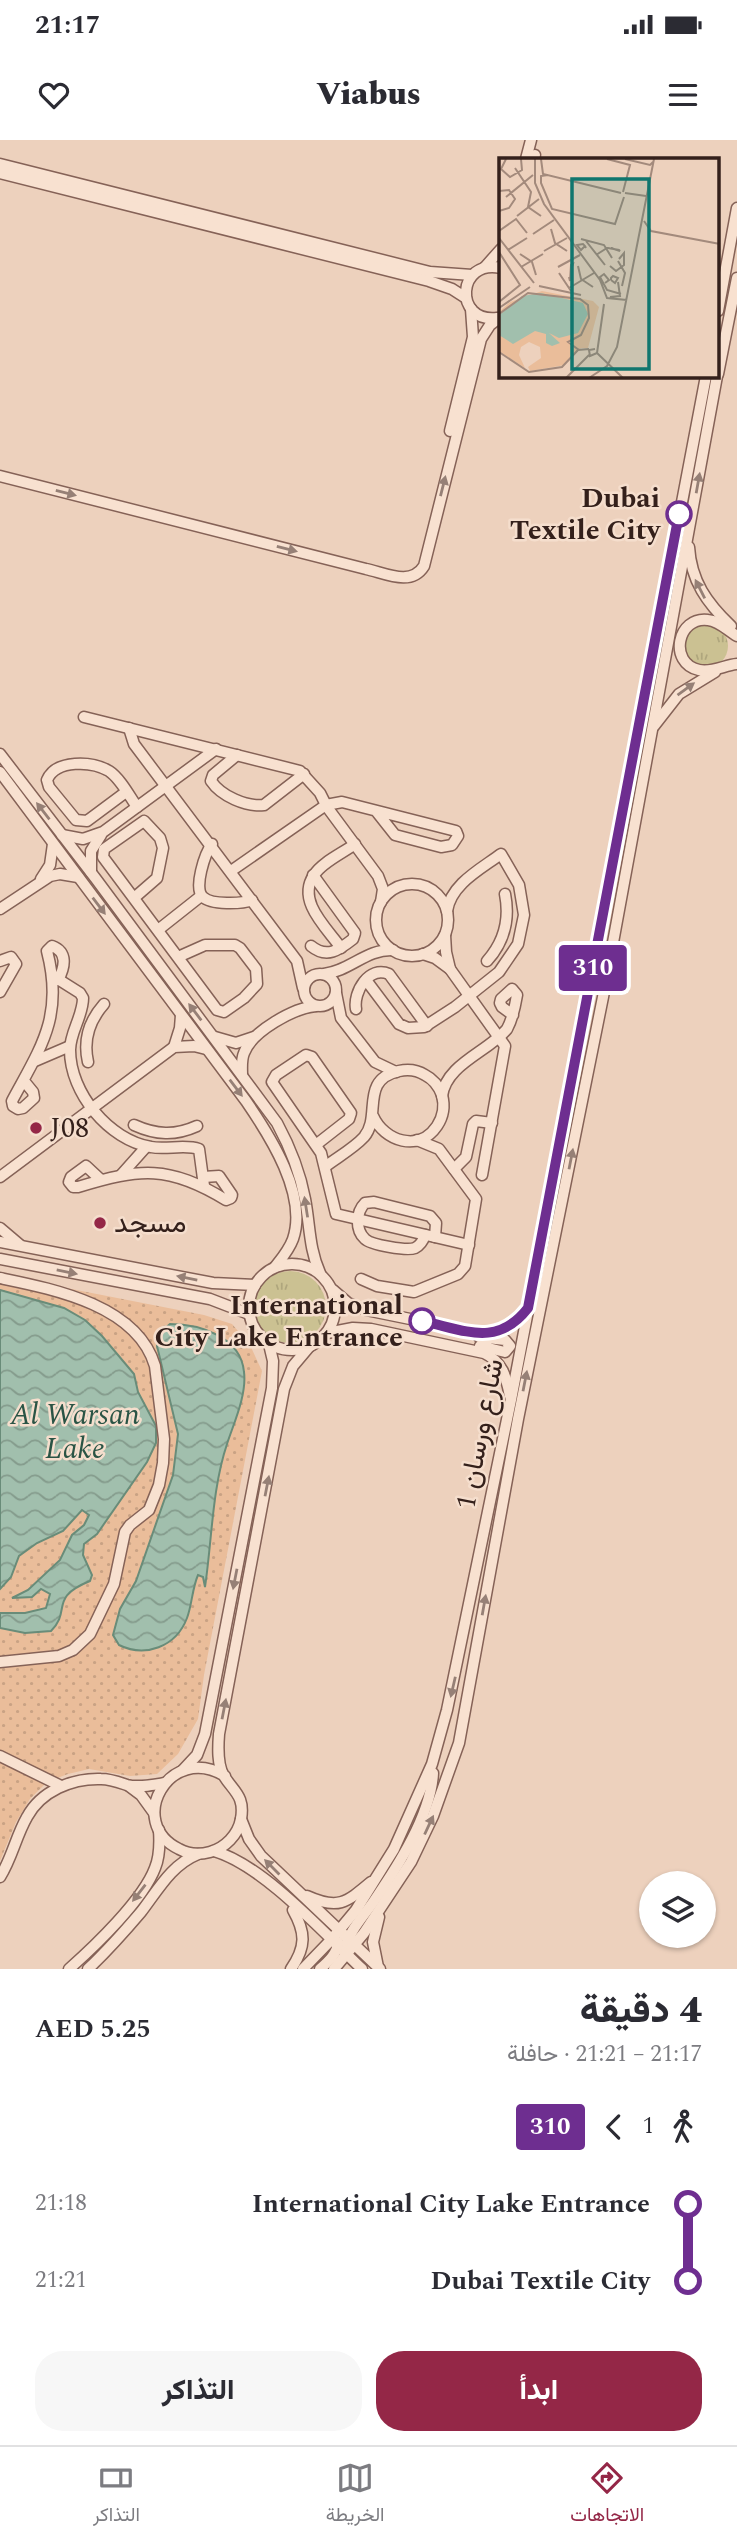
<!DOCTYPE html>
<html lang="ar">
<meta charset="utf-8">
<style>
:root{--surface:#fff;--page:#f7f7f7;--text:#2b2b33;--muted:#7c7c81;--line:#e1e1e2;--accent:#942747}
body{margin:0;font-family:Spectral,Vazirmatn,serif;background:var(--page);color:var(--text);direction:rtl;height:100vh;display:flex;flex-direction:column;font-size:26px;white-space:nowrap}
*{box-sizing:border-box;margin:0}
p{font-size:23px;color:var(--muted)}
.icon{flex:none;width:38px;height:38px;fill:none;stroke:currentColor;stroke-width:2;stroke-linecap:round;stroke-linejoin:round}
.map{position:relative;height:1829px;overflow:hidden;direction:ltr}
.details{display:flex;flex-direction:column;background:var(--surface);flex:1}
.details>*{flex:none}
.badge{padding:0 14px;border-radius:5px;font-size:24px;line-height:46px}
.tools{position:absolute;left:639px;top:1731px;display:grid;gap:14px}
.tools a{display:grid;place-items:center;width:77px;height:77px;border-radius:50%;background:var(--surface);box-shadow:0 2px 5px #0004;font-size:35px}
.map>.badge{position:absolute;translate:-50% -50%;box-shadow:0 0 0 4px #fff}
.legs{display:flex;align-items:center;gap:10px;height:77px;padding:0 35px;font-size:23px}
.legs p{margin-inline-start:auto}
.headline{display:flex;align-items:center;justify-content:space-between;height:119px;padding:0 35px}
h1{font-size:38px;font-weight:800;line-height:52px}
.cta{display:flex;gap:14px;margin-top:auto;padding:14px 35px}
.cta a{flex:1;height:80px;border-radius:28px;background:var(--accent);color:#fff;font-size:28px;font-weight:800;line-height:80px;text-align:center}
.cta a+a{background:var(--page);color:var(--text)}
ul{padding:0 35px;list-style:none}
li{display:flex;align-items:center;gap:24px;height:77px;font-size:26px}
li i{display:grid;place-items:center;width:10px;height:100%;margin:0 9px;background:currentColor}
li i::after{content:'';width:18px;height:18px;margin:-9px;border:5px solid;border-radius:50%;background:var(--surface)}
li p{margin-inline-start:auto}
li:first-child i{background:linear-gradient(#0000 50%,currentColor 0)}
li:last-child i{background:linear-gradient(currentColor 50%,#0000 0)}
.status{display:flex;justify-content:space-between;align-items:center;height:49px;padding:0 35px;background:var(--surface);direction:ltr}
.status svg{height:19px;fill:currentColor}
header{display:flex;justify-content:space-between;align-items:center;height:91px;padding:0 35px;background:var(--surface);font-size:32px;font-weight:800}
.dock{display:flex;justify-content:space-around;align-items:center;height:98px;border-top:2px solid var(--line);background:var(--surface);font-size:19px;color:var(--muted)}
.dock a{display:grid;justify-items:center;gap:4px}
.dock .active{color:var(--accent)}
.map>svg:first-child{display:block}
</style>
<div class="status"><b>21:17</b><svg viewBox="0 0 49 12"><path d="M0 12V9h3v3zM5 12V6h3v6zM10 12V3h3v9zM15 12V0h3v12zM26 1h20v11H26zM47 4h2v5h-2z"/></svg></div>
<header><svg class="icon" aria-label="menu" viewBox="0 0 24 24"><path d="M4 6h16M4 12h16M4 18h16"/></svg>Viabus<svg class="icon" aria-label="heart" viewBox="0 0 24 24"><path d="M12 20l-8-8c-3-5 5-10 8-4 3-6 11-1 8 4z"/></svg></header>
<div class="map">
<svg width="737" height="1829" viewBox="0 0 737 1829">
<defs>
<pattern id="grass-tufts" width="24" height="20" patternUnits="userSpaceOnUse" patternTransform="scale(1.75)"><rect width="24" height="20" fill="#cbc192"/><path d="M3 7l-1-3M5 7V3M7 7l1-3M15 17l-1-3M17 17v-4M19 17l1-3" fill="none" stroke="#afa67d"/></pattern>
<pattern id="sand-dots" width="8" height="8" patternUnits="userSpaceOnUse" patternTransform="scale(1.75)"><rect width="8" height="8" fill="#eabd9a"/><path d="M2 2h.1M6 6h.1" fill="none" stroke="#c9a284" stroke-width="1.8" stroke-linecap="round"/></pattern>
<pattern id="water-waves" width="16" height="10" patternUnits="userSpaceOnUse" patternTransform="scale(1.75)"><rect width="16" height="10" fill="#a1bfad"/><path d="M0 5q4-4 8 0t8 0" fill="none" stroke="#849b8c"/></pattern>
</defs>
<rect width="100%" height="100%" fill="#edd1bd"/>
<!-- grass -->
<g fill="url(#grass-tufts)">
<circle cx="706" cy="506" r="22"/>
<circle cx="290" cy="1167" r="36"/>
</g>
<!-- sand -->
<polygon fill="url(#sand-dots)" points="0,1135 204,1175 232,1184 250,1205 262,1231 204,1535 198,1579 178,1614 157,1634 130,1636 89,1629 68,1634 47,1642 30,1659 16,1682 0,1721"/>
<!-- water -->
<g fill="url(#water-waves)" stroke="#698c79" stroke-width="2">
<path d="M0 1150 64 1168 85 1180 102 1196 134 1234 138 1252 156 1286V1303L147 1322 97 1394 84 1404 83 1415 92 1435 90 1441C48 1458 72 1470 51 1491L25 1493 0 1488V1473H25L46 1468 50 1454 41 1449 32 1457 12 1458 28 1450 60 1420 72 1395 84 1385 89 1375 82 1370 63 1391 37 1403 19 1416 11 1437 0 1449Z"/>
<path d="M170 1184C200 1184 241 1197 244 1232 247 1255 233 1285 227 1304 212 1349 212 1400 205 1447L203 1437 198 1435C192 1449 192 1465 187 1478 176 1507 145 1518 119 1505L113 1495 120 1469 136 1441 173 1335 178 1294 157 1206 158 1194Z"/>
</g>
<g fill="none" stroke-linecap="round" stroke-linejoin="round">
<!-- minor casing -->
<g stroke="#856257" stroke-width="13">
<g id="minor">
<polyline points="526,19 531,0"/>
<polyline points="534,19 535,15"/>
<polyline points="0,24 430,132 472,135"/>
<polyline points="0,33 429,141 452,149 466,158"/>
<polyline points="485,127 501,109"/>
<polyline points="718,171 737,68"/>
<path d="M497 178C453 183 457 118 501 128"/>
<polyline points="718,234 737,138"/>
<polyline points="450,291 473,197 471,169"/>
<path d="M0 336 366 429C385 433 411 447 424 426L481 199 490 185 499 178"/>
<path d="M689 407C691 441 707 463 731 486"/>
<path d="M737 496C727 490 719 481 708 480 677 476 668 523 699 530 712 533 725 525 737 524"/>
<polyline points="84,577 300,631 320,653 327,667 378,736 383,749 381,762"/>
<polyline points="654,586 679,554 715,532"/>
<polyline points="129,588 134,604 297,821 303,848"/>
<path d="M0 614 96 739 277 983C290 1007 300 1032 305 1059 310 1085 309 1109 320 1133"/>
<path d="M237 615 213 635 211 641C221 656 246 667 264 665L304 634"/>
<path d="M0 632 246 961C270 996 308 1055 293 1099 289 1110 282 1118 275 1127"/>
<path d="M126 652 87 681 76 680 49 647 47 640C56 619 92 621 109 631 120 638 130 657 137 667"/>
<polyline points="62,695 83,699 103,692 216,609"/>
<path d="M212 704C205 713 193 749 203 757 211 765 242 764 252 760"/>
<polyline points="231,731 326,665 342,662 456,691 458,696 452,705 441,707 395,695 376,671"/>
<polyline points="91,732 91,711 101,695"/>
<polyline points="41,739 50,725 53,704"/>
<circle cx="412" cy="780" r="36"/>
<polyline points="134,758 157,738 163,708 160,698 144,681 104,709 103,717 217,870 224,872 244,858 257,844 256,829 240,808 235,805 205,805 178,817"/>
<polyline points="0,769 50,736 60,734 78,737"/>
<polyline points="158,790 201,756"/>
<polyline points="445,795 446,812 450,829"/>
<path d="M311 806C327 819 339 810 353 799L355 793 313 735"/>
<path d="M341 808C327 788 296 761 314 735 322 722 343 713 355 704"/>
<polyline points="423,814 435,818 450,829 505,906 482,1035"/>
<polyline points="0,821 11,817 16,824 0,852"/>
<path d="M487 821C504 802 510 779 505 754"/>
<circle cx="320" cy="850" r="16"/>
<path d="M324 834C350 831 366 809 393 810"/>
<path d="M53 836 80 853 83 858C83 876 70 892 70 910 70 953 109 1000 151 1007 166 1010 185 1004 199 1009L204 1046"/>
<path d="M366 840 399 884 408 888 424 887 455 867 499 832 518 804 524 775 519 745 501 714C481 729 451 744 447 771"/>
<polyline points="336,853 341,878 375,922 396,932"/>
<path d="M356 869C353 852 369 825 389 834L427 886"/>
<polyline points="215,897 236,903 254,897"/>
<polyline points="174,907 180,888 181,875"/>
<polyline points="35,921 70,906"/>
<path d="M88 922C83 900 89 881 104 864"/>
<path d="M242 935C242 928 241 920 244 913 252 891 294 868 316 866"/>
<path d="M24 941 33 952 34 958 23 968 18 969 13 966 12 961C41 907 64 876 47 811L52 806C68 812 65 827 58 840"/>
<path d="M442 956C446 924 488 912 507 889 513 878 515 867 517 855L512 849 501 859 500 863 502 867 513 875"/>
<path d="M134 985C156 995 175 996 197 986"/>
<polyline points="317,1004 349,979 351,973 312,917 306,915 276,935 272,942 321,1013 336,1074 469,1105"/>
<path d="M326 1026C338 1017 354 1008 364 997 382 976 359 940 399 931 408 929 417 930 425 935 433 939 439 947 442 955 445 966 443 977 437 986 419 1013 384 1001 373 976"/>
<polyline points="454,1029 466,1017 473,984 476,981 492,983"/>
<polyline points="121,1035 146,1007"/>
<polyline points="0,1037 174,907 194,906 206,909"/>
<path d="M101 1040 86 1026 71 1037 69 1042 73 1047H78C140 1028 169 1025 226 1060L231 1058 232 1055 219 1036 203 1037"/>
<polyline points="0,1088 20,1105"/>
<path d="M425 1095C423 1101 421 1105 415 1108 407 1111 371 1105 365 1099 355 1090 356 1072 365 1063L374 1062 430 1076 436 1083 435 1097"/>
<polyline points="0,1102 213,1143 255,1145"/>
<polyline points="0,1119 210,1159 249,1174"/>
<circle cx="292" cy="1167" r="43"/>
<path d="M0 1138C53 1149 137 1165 155 1226L164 1299 163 1323 159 1345 149 1370 130 1385 125 1392 114 1444 90 1494 73 1510 59 1516 0 1522"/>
<polyline points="361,1139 377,1146 414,1152 458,1134 465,1126 476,1059 439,1009 417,1000"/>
<path d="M333 1150 348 1163 366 1170 479 1193C499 1194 513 1187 525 1171"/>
<path d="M327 1193 353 1188 371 1189 484 1213C503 1222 506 1237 510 1256"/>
<polyline points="479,1197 505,1200 510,1206 505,1212 480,1206"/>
<polyline points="0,1616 61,1646"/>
<polyline points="183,1630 197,1615 205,1594 272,1248 273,1221 269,1204"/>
<path d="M225 1636C169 1602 125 1683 179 1709 188 1714 199 1715 210 1712 225 1708 238 1695 241 1679 245 1656 234 1652 224 1636 217 1625 218 1607 219 1594L284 1249 293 1226 309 1207"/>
<polyline points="129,1646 141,1655 154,1673"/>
<polyline points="241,1679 249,1699 261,1716 380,1829"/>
<path d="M214 1711C263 1725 324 1793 362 1829"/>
<path d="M0 1737C12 1718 16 1696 27 1677 41 1651 72 1638 101 1639 110 1639 118 1642 127 1645 139 1648 153 1645 165 1643"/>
<path d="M307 1756C338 1770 346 1763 371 1742"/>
<path d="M346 1814 344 1812C348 1792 363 1777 374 1761 398 1726 431 1675 433 1633"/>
<polyline points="378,1827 373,1802 379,1777"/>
<path d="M69 1829C95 1806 143 1760 155 1728 160 1716 160 1704 159 1690"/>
<path d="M88 1829C107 1811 124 1792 141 1772 158 1750 171 1725 198 1714"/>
<path d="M291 1829C306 1807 306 1793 293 1770"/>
<polyline points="303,1829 331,1800 356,1770 394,1709 432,1624 447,1570 511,1260 706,236"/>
<path d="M320 1829C328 1822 338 1813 338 1802"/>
<polyline points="334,1829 364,1793 411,1722 433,1676 459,1603 518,1279 603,857 717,236"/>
</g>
</g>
<!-- minor -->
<use href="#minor" stroke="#f8e1d0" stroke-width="10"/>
</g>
<!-- one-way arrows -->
<defs><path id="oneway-solid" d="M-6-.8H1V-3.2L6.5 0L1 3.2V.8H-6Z" transform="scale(1.75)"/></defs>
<g fill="#968076">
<use href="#oneway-solid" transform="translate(698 343) rotate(-80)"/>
<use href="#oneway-solid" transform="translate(443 346) rotate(-76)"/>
<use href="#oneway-solid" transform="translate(66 353) rotate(14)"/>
<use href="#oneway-solid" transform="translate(287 409) rotate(14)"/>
<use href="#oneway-solid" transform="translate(700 449) rotate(-117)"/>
<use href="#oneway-solid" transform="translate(686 549) rotate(-36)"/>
<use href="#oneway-solid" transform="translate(43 671) rotate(-128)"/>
<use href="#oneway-solid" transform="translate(99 766) rotate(53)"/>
<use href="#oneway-solid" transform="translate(195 872) rotate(-127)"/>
<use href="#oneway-solid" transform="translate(236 948) rotate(53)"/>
<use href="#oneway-solid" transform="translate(571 1019) rotate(-79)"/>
<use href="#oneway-solid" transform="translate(306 1067) rotate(-99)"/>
<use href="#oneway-solid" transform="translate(67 1132) rotate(11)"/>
<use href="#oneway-solid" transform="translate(187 1138) rotate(-169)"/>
<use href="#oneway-solid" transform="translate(525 1241) rotate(-79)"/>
<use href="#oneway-solid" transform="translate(267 1346) rotate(-79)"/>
<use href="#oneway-solid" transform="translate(235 1439) rotate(101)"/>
<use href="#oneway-solid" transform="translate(484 1465) rotate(-80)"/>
<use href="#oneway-solid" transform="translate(453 1547) rotate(103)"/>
<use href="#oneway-solid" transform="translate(224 1569) rotate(-79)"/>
<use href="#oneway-solid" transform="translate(429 1685) rotate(-65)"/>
<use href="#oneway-solid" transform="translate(272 1727) rotate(-135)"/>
<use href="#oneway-solid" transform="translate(139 1753) rotate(128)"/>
</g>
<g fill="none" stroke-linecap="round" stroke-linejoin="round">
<!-- line-1 casing -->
<g stroke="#fff" stroke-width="16">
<path id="line-1" d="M422 1181C465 1190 497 1208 528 1168L679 374"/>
</g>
<!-- line-1 -->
<use href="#line-1" stroke="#6e2e90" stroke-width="10"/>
</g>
<!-- markers -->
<g fill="#fff" stroke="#6e2e90" stroke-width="3.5">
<circle cx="679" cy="374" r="12"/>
<circle cx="422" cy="1181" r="12"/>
</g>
<g fill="#942747" stroke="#f5decd" stroke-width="2.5">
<circle cx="36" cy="988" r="7"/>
<circle cx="100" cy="1083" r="7"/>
</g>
<g text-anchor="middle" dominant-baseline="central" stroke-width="5" stroke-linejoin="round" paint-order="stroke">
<!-- stop labels -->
<g font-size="28" font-weight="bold" fill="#34201b" stroke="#f5decd" text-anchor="end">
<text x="660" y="358">Dubai<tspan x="660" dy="32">Textile City</tspan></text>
<text x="403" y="1165">International<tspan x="403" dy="32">City Lake Entrance</tspan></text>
</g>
<!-- poi labels -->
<g font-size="28" fill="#34201b" stroke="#f5decd" text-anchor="start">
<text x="50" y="988">J08</text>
<text x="114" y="1083">مسجد</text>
</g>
<!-- street labels -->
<g font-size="28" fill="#34201b" stroke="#f5decd">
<text transform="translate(480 1294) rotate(-79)">شارع ورسان 1</text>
</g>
<!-- water labels -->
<g font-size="30" font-style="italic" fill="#2a5445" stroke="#f5decd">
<text x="75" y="1275">Al Warsan<tspan x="75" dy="34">Lake</tspan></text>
</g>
</g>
<!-- overview -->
<g transform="translate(499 18)">
<rect width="220" height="220" fill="#edd1bd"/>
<path d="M43 133 94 143 100 149 89 190H82L66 207 31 213 29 209 42 200 41 189 30 184 22 189 20 197 26 210 0 193V154L11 144Z" fill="#eabd9a"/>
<path d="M42 135 84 145 89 156 79 175 60 180 50 175 61 185 53 188 47 185V176L36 173 14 186 0 177V157L23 138Z" fill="#a1bfad"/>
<path fill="none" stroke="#a38a7c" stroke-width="2" d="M7 1 2 11 11 19 23 12 22 1M36 1V25L45 46 101 122 108 140 128 142M42 1 44 16 122 35M108 1 131 7 124 34M126 1 151 7 154 4M16 10 32 34 29 49 42 58M49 17 42 18V25L53 51 116 66 125 39M0 33 10 32 16 41 10 50 0 53M126 35 147 38M7 39 34 17M18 58 40 41M145 63 152 73 221 86M52 71 56 85 68 93M0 73 17 61 28 75M34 76 55 62M0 80 35 125M82 81 105 87 113 100M87 83 106 107M86 88 82 92 78 87 84 86 86 88 87 90M9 92 28 80M45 93 68 80M0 94 21 127 0 144M21 96 33 104 37 117M97 97 108 90H109L120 92 121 93 112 90M119 103 126 115 123 128M79 108 82 121 94 129M111 108 117 113 125 107V95L120 101M22 109 44 96M59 109 81 97M60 115 72 133M70 119 71 123 72 107 74 106 73 109M112 122V120L114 118 119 120 116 125 112 122M106 125 110 122 105 116 101 119 108 132 122 136M40 128 82 137M70 130 95 115M111 139 121 138 119 124M0 150 31 129M0 156 29 135 81 141 89 147 90 160 82 177 69 184 80 192M96 191 90 192 91 198 98 195 105 146M0 194 30 214 63 209 79 192 90 191M98 195 124 220M67 220 90 197M90 220 108 208 118 189 155 1"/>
<path fill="#0f766e" fill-opacity="0.15" stroke="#0f766e" stroke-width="3.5" d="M73 21H150V211H73Z"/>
<rect width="220" height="220" fill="none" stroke="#34201b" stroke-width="3.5"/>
</g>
</svg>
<div class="tools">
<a><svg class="icon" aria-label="layers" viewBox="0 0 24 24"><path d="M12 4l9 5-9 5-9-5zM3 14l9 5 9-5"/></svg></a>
</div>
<b class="badge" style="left:593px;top:828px;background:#6e2e90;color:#fff">310</b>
</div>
<section class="details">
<div class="headline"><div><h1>4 دقيقة</h1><p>21:17 – 21:21 · حافلة</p></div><b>AED 5.25</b></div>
<div class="legs"><svg class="icon" aria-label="walk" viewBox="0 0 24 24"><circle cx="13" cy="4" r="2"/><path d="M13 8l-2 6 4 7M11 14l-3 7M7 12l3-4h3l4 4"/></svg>1<svg class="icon" aria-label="back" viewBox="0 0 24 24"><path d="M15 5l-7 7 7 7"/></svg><b class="badge" style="background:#6e2e90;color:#fff">310</b></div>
<ul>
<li><i style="color:#6e2e90"></i><b>International City Lake Entrance</b><p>21:18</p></li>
<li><i style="color:#6e2e90"></i><b>Dubai Textile City</b><p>21:21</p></li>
</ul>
<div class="cta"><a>ابدأ</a><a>التذاكر</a></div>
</section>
<nav class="dock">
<a class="active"><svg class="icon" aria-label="directions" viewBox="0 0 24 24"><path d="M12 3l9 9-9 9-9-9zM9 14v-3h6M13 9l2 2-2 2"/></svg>الاتجاهات</a>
<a><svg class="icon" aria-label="map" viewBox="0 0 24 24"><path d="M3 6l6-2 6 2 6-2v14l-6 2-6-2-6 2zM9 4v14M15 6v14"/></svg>الخريطة</a>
<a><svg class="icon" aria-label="tickets" viewBox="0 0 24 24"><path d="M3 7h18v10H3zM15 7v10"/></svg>التذاكر</a>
</nav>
